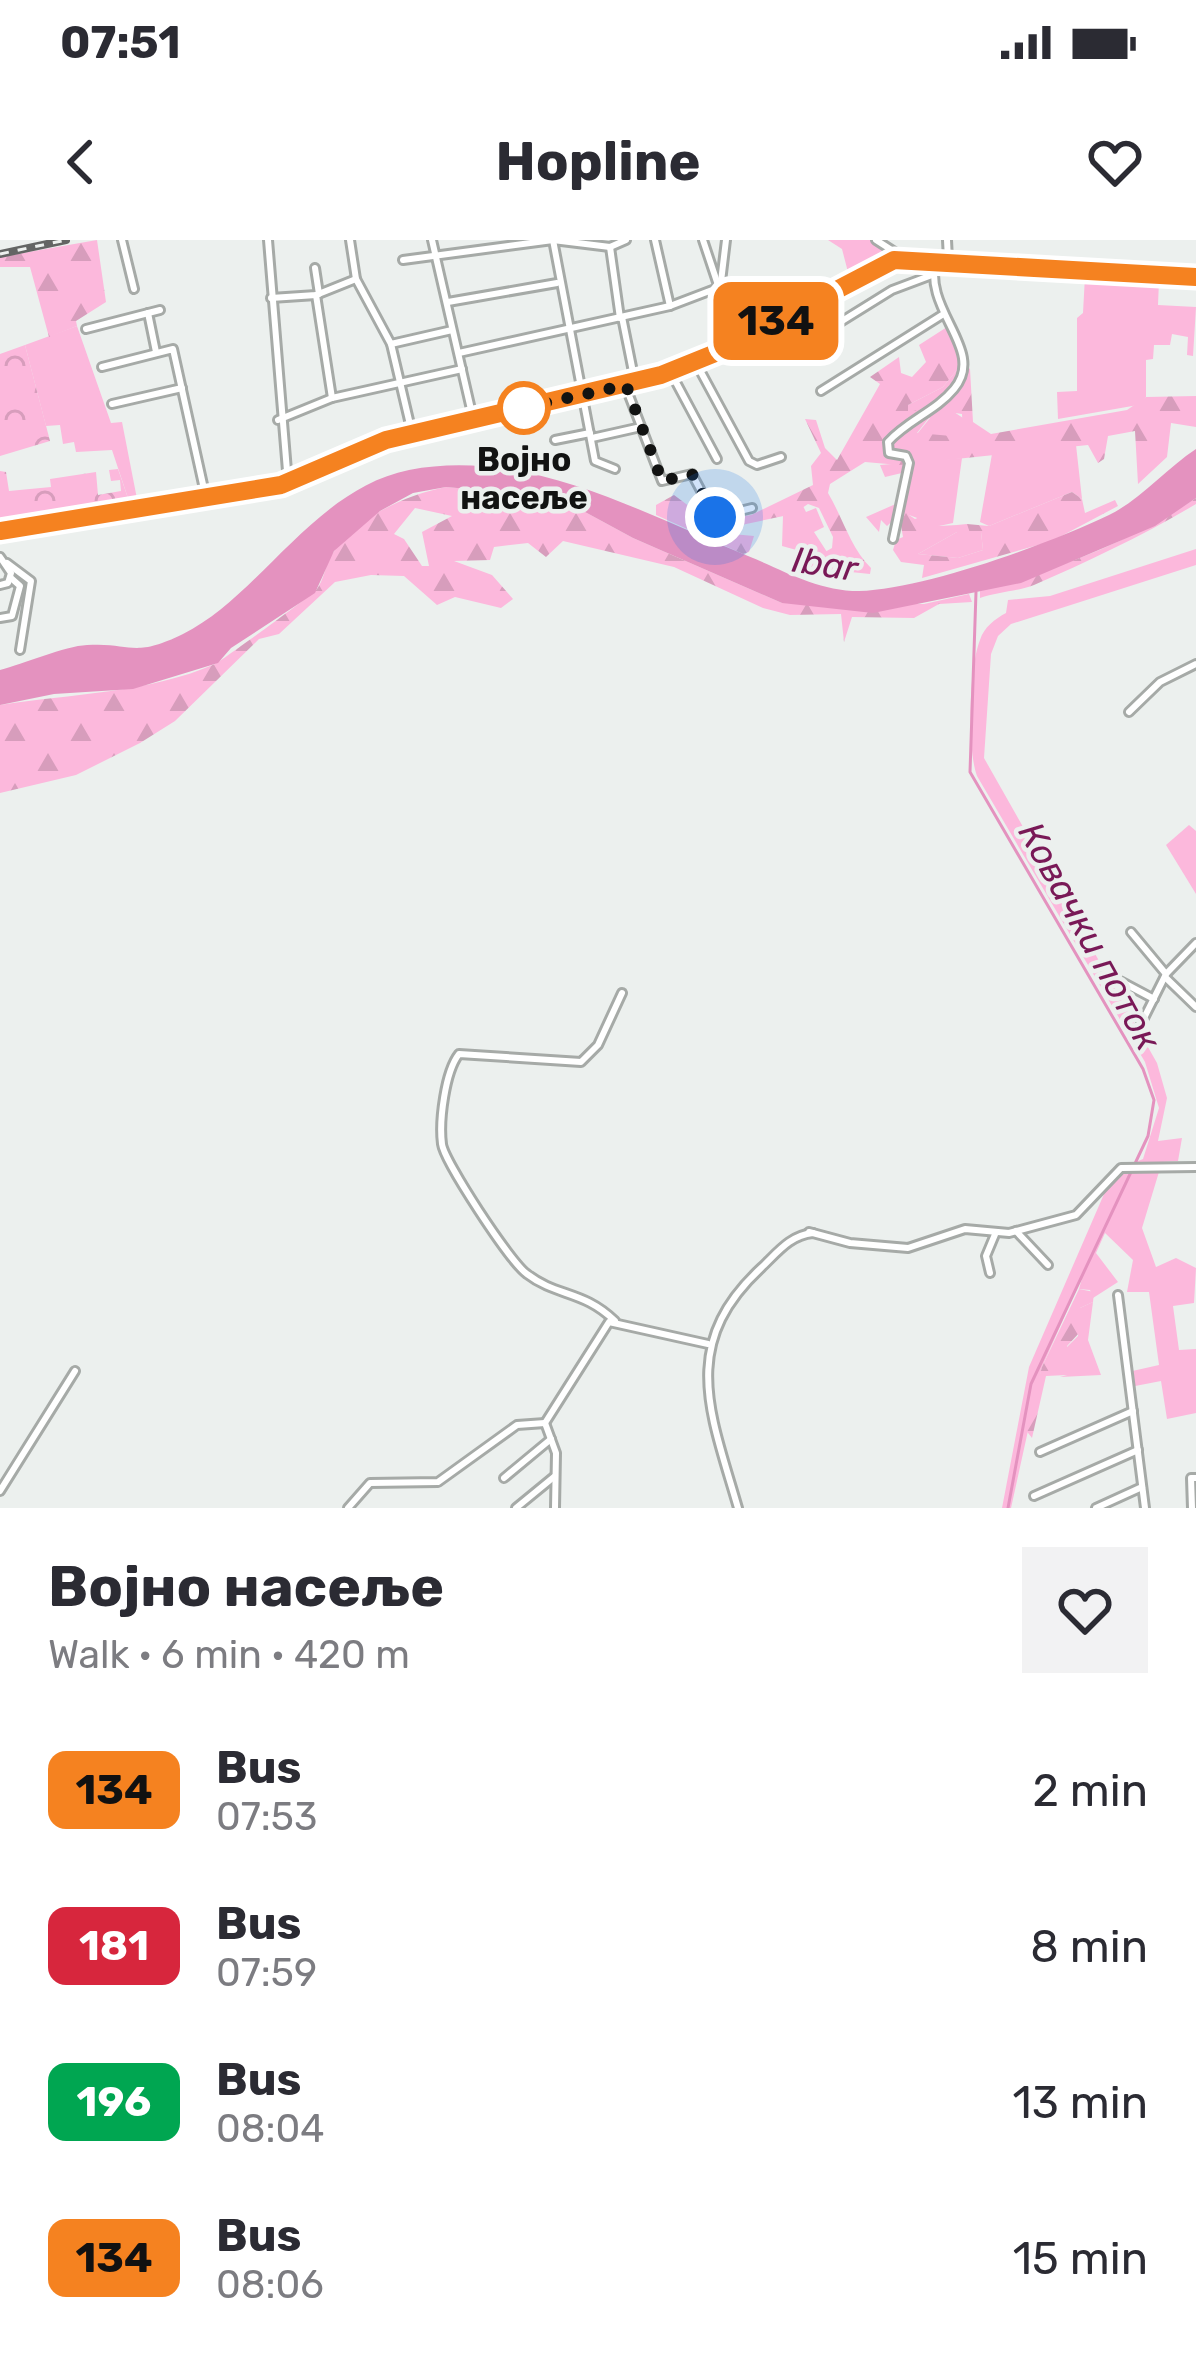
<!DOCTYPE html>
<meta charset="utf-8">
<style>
:root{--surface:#fff;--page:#f2f2f3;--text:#2b2b33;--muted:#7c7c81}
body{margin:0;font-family:Rubik,sans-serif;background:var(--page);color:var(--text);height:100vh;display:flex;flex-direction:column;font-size:45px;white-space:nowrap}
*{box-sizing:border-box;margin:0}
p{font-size:39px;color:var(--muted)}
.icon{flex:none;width:66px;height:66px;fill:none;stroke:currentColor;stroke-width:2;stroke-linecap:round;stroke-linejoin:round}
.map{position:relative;height:1268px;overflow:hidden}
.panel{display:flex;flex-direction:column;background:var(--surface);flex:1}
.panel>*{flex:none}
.badge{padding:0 24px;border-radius:18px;font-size:42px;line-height:78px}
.you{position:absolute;width:60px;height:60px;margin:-30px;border:9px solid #fff;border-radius:50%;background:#1a73e8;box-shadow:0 0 0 18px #1a73e833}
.map>.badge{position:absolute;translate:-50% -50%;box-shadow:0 0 0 6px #fff}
.round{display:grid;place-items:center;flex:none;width:126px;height:126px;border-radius:0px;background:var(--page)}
.overview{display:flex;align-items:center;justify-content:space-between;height:204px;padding:0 48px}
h1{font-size:57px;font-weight:700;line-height:90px}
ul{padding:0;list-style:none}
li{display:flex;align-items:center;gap:36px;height:156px;padding:0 48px}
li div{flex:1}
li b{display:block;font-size:45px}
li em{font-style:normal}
li .badge{min-width:132px;font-weight:700;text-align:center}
.status{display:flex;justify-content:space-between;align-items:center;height:84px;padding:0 60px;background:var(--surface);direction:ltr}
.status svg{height:33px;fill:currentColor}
header{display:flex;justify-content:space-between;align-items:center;height:156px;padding:0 48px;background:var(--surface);font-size:54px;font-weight:700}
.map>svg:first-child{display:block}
</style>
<div class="status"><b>07:51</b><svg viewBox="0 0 49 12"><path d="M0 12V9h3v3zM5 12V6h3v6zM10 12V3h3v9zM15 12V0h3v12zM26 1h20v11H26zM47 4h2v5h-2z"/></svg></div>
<header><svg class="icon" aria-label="back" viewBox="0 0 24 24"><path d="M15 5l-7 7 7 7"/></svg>Hopline<svg class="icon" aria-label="heart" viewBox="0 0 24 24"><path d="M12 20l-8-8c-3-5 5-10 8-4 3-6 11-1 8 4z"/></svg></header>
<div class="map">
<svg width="1196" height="1268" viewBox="0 0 1196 1268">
<defs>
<pattern id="forest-firs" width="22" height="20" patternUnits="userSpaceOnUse" patternTransform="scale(3)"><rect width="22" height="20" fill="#fcb8dc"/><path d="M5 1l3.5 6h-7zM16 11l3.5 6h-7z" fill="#d79dbc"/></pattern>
<pattern id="park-crowns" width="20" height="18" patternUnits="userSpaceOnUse" patternTransform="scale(3)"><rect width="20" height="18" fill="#fcb8dc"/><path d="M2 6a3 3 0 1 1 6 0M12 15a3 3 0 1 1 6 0" fill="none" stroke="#d79dbc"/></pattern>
</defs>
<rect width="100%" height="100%" fill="#ecf0ee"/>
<!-- grass -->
<g fill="#fcb8dc">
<polygon points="828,0 873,0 900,17 849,36 842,9"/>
<polygon points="1085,36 1159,41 1158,65 1196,67 1193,116 1187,115 1188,97 1172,94 1170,105 1154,105 1153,119 1146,120 1146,157 1138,165 1058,179 1057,152 1077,151 1077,78 1083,73"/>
<polygon points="77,86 111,183 122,182 138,264 130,264 112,210 76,212 74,202 63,204 60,185 46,186 25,105"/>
<polygon points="965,120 951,170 966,180 963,198 917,194 930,178 908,172 908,165 943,147"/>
<polygon points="1076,205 1082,259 1072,252 989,286 980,282 992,214"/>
<polygon points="962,218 953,283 939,286 909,275 902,259 906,232 885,237 880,225"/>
<polygon points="803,266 806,272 816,268 824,287 814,292 827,312 818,316 782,306 783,276"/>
<polygon points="967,284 981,292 983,310 958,318 918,314 957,292 957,285"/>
<path d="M1196 309V325L1011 384 998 396 991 414 984 518 1157 823 1167 858 1158 901 1182 898 1178 921 1162 922 1142 988 1156 1027 1176 1018 1196 1028 1194 1063 1173 1066 1179 1110 1196 1109V1173L1167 1179 1161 1141 1130 1147 1128 1132 1159 1125 1149 1052H1127L1133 1020 1105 993 1096 1013 1118 1042 1093 1058 1090 1050 1079 1049 1083 1035 1042 1127 1011 1268H1002L1029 1127 1114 931 1143 919 1159 868 1145 822 977 536C967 509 969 427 980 400 984 387 995 379 1006 373L1008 360 1050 356Z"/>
<polygon points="1189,585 1196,591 1196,654 1166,605"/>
<polygon points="1093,1062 1088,1100 1101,1135 1060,1137 1067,1135 1067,1107 1078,1096 1080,1068"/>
</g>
<!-- forest -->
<g fill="url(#forest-firs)" fill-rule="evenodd">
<polygon points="97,0 106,62 76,81 77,86 49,97 30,27 0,27 0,17"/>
<path d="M947 87 961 102 965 120 943 147 908 165V172L929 168 932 174 917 193 963 197 962 174 935 170 957 147 965 124 970 129 973 182 991 194 1127 170 1146 157 1196 156V187L1171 183 1167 217 1138 244 1135 191 1108 196 1104 219 1098 223 1088 205 899 225 865 222 830 244 828 253C844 280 850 307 871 328L870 334 793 326 798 309 818 316 832 308 833 297 819 268 808 264 793 274 732 287V294L754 296 749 312 743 314 656 275V265L674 255 709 281 751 275 813 245 811 226 821 213 805 179 816 180 825 208 837 220 880 144 870 137 899 117 901 133 912 137 926 122 919 105Z"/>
<path d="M446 247 535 255 574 266 633 298 782 363 924 364 969 354 972 362 939 364 914 378 852 377 844 402 841 374 790 375 763 368 674 327 563 301 546 317 528 303 494 307 490 320 454 321 492 335 513 359 501 368 455 357 437 365 404 336 371 335 335 342 279 394 259 399 175 481 140 503 76 535 0 553V465C70 454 149 453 215 424 223 420 312 355 317 349 324 339 325 327 331 316 354 278 405 255 446 247ZM415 268 452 276 422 292 429 326H422L404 299 394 294Z"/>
<polygon points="1072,252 1082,259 1085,273 1115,260 1118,266 1052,301 922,338 924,325 901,322 893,310 896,300 903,297 899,275 887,286 881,280 879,292 866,277 907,259 909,275 915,279 934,271 939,286 957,285 957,292 918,314 958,318 983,310 981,292 970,293 967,284 989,286"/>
<path d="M1196 258V264C1144 295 1089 321 1034 345 1019 351 997 352 980 358V351C1056 330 1130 302 1196 258Z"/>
<polygon points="1079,1049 1094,1052 1093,1062 1080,1068 1080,1092 1067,1106 1067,1135 1046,1136 1032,1198 1025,1189 1042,1127"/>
</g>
<!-- park -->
<g fill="url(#park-crowns)">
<polygon points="25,105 50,201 0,216 0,114"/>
<polygon points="118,229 130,264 0,284 0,231 6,232 9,251 51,247 50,239 96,232 98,255 121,251 120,240 111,241 109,230"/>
</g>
<!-- water -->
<path fill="#e492bf" d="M1196 209V258L1155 286 1021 343 873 373 782 363 633 298 574 266 535 255 446 247 413 253 380 271 334 311 315 353 231 408 218 423 133 449 54 454 0 465V430C23 424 65 406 87 405 132 402 132 419 183 394 260 356 314 249 409 230 527 207 642 273 748 316 785 331 818 351 859 351 925 349 1051 303 1109 275 1140 260 1167 228 1196 209Z"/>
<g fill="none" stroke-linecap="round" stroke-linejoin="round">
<!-- stream -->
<polyline stroke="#e492bf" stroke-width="3" points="976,352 970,532 1143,829 1154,860 1148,896 1031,1144 1008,1268"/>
<!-- minor casing -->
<g stroke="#a6aaa7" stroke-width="12">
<g id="minor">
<polyline points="122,0 134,49"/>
<polyline points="268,0 288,243"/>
<polyline points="350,0 356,39 391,104 412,193"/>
<polyline points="432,0 473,178"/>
<polyline points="553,0 595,221 615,229"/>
<polyline points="655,0 670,66"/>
<polyline points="703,0 737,102"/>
<polyline points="876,0 904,18"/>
<polyline points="947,0 948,19"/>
<polyline points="610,7 620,78"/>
<polyline points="403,20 553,0 610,7 626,0"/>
<polyline points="315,28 319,54"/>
<polyline points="720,50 726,0"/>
<polyline points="316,55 332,158"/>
<polyline points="271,58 316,55 356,39"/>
<polyline points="448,62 557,43"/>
<polyline points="148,73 156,112"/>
<polyline points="784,76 797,109 892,50 932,35"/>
<polyline points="622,77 635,142"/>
<polyline points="86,89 160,70"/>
<polyline points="391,104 452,90"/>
<polyline points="459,113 670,66 720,47"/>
<polyline points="696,123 749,221 757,225 781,217"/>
<polyline points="102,127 173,109 206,258"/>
<polyline points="671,133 717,219"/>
<polyline points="625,145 662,241 692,234 715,277 752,268"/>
<polyline points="821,151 942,75"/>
<polyline points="112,164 182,148"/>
<polyline points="278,180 332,158 462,129"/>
<polyline points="592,198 641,187"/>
<polyline points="555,200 590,193"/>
<polyline points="0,291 281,245 386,200 661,135 718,112 894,19 1196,37"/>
<path d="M893 299 909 223 906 216 889 213 888 202C908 180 936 171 954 149 987 110 922 71 936 19"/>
<polyline points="0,317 11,333 8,343 0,345"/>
<polyline points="7,323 31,341 20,410"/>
<polyline points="0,378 12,376 20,346 11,338"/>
<polyline points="1129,472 1160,442 1196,424"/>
<polyline points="1131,692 1166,734"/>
<polyline points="1105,733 1154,759"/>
<polyline points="1165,737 1196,767"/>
<polyline points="1138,790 1166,734 1196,703"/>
<polyline points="1016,991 1048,1025"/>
<polyline points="809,992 850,1003 908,1008 965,989 1009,993 1076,975 1121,928 1196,927"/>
<polyline points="990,1033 986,1016 996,992"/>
<polyline points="1118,1055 1145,1268"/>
<path d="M615 1081C583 1050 557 1057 527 1034 510 1022 444 921 442 904 439 881 445 832 459 814L581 822 598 805 622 753"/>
<polyline points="545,1183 609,1082 708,1104"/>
<polyline points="545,1183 556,1213 555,1268"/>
<polyline points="1040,1212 1133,1171"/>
<polyline points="504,1238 551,1199"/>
<polyline points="0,1251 75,1131"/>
<polyline points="1034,1256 1138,1210"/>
<polyline points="348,1268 370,1243 438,1242 517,1185 545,1183"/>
<polyline points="516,1268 555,1236"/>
<path d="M738 1268C711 1174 678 1105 761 1028 777 1013 790 995 813 993"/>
<polyline points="1096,1268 1142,1247"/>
<polyline points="1192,1268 1191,1238 1196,1238"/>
</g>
</g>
<!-- minor -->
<use href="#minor" stroke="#fff" stroke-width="6"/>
<!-- rail casing -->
<g stroke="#636564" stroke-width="8">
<polyline id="rail" points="0,14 66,0"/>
</g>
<!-- rail -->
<use href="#rail" stroke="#ecf0ee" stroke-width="3" stroke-dasharray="9" stroke-linecap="butt"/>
</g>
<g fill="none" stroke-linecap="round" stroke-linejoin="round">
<!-- line casing -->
<g stroke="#fff" stroke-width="27">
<polyline id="line" points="0,291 281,245 386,200 661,135 718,112 894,20 1196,37"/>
</g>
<!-- line -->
<use href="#line" stroke="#f58220" stroke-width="18"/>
<!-- walk -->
<polyline stroke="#121312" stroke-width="12" stroke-dasharray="0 21.6" points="524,168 514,170 626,145 662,241 692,234 715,277"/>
</g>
<!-- markers -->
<circle fill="#fff" stroke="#f58220" stroke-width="6" cx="524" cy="168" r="24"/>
<g text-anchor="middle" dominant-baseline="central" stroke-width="9" stroke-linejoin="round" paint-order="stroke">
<!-- stop labels -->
<g font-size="33" font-weight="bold" fill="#121312" stroke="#ecf0ee">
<text x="524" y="219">Војно<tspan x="524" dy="38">насеље</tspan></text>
</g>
<!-- water labels -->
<g font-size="36" font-style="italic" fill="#791957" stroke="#ecf0ee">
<text transform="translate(825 324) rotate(9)">Ibar</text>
<text transform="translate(1090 696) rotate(61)">Ковачки поток</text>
</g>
</g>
</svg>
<div class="you" style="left:715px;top:277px"></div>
<b class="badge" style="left:776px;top:81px;background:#f58220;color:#111">134</b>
</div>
<section class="panel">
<div class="overview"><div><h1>Војно насеље</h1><p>Walk · 6 min · 420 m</p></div><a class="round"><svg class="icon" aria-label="heart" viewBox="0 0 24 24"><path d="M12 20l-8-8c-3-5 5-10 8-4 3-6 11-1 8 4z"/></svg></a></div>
<ul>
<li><span class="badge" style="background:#f58220;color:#111">134</span><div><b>Bus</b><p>07:53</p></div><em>2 min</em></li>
<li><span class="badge" style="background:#d7263d;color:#fff">181</span><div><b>Bus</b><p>07:59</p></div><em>8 min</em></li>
<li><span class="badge" style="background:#00a651;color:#fff">196</span><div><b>Bus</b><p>08:04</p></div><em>13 min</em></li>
<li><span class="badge" style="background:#f58220;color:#111">134</span><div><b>Bus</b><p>08:06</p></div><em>15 min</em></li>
</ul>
</section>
